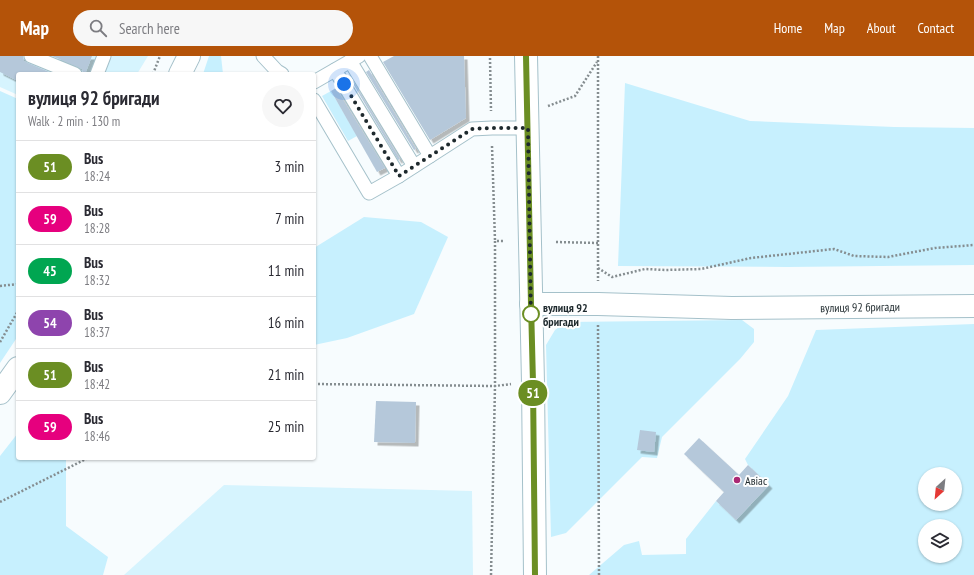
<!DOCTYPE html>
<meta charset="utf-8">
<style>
:root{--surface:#fff;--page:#f7f7f7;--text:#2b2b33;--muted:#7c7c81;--line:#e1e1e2;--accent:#b45309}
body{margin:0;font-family:"PT Sans Narrow",sans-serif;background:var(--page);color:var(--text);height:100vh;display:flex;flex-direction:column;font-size:15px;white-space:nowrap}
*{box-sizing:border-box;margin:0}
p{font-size:13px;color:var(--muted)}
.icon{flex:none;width:22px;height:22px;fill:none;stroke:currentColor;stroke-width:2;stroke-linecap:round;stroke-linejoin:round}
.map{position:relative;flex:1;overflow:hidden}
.sheet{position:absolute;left:16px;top:16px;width:300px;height:388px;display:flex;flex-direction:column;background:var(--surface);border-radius:4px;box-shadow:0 1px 3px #0004}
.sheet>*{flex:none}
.badge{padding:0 8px;border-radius:13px;font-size:14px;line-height:26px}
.needle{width:26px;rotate:207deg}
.fabs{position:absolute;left:918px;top:411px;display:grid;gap:8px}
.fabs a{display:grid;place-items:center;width:44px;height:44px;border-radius:50%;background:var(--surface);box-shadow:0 1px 3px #0004;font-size:20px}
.you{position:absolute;width:20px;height:20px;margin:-10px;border:3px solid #fff;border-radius:50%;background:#1a73e8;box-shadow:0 0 0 6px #1a73e833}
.map>.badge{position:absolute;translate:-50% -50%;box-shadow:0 0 0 2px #fff}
.round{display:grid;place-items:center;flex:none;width:42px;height:42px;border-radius:21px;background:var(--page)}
.head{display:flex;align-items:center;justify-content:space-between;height:68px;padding:0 12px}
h1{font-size:19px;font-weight:800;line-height:30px}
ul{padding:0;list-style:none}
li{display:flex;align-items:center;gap:12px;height:52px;padding:0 12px;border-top:1px solid var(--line)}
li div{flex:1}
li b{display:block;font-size:15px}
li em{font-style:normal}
li .badge{min-width:44px;font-weight:700;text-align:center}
header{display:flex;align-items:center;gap:24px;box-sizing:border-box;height:56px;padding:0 20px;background:var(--accent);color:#fff}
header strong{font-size:19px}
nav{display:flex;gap:22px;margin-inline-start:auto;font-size:14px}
.search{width:280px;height:36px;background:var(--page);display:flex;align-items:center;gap:10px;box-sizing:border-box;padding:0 14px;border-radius:22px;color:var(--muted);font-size:15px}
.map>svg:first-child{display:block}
</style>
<header>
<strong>Map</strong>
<div class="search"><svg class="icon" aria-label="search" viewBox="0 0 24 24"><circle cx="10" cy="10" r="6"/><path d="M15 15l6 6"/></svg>Search here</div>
<nav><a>Home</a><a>Map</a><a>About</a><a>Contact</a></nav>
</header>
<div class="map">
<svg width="974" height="519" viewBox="0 0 974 519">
<defs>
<filter id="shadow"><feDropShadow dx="3.5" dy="3.5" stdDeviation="0" flood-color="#0004"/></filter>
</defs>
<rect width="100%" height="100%" fill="#f7fcfe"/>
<!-- built -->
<g fill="#d6f4fe">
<polygon points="0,0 148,0 137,18 18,18 18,39 0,31"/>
<polygon points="224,429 472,435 473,519 124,519"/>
</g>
<!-- green -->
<g fill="#c7f0fe" fill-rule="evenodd">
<polygon points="209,0 221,0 223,18 203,18"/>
<polygon points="625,27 750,65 894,71 974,72 974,209 787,211 618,210"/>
<polygon points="0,35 18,43 18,280 0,307"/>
<polygon points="331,35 357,80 348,85 322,40"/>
<polygon points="364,161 421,166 448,181 414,258 347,282 314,289 314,192"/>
<polygon points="742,264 754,273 754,286 740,303 662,381 657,402 642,401 566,477 551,481 546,289 555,274 567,266"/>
<path d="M974 268V519H589L624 489 639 485 642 499 686 498V483L716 445 736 464 769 429 748 409 745 403 788 340 816 274ZM925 418H955V448H925ZM925 470H955V500H925Z"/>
<polygon points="18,377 18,402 68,402 66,404 66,470 108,501 103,519 0,519 0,400"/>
</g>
<!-- building -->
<g fill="#b5c8da" filter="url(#shadow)">
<polygon points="0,0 23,0 24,5 28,7 54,18 18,18 18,25 0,16"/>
<polygon points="52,0 92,0 85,18 83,18 82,13 78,11"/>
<polygon points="394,0 464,0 466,62 430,84 383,6"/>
<polygon points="369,14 416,93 414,94 366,16"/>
<polygon points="352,23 400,103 398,104 351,24"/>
<polygon points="336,32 385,112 377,116 331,35"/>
<polygon points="376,345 416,346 415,387 374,386"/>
<polygon points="640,374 656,376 654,396 637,394"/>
<polygon points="699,382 739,419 748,409 769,429 736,464 716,445 724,436 684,398"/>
</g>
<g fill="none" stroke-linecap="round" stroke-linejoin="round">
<!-- lane casing -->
<g stroke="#a5c1ca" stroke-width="15">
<g id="lane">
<polyline points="31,0 75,18"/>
<polyline points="263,0 277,15 282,18"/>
<polyline points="370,0 430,100"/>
<polyline points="350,5 414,110"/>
<polyline points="335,14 399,120"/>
<polyline points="97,18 104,0"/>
<polyline points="314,26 359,0"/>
<polyline points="314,44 369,137 399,120 472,73 492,72 528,72"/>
</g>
</g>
<!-- secondary casing -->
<g stroke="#a5c1ca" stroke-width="24">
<g id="secondary">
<polyline points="526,0 533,327 535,519"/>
<polyline points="180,18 189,0"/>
<polyline points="531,248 598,248 732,252 974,250"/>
<polyline points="0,337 18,312"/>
</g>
</g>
<!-- path -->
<g stroke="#858d90" stroke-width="2.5" stroke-dasharray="2 2" stroke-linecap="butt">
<polyline points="598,0 598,225"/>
<polyline points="490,2 491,55"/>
<polyline points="153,18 160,0"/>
<polyline points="548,50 575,40 597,6"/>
<polyline points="492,90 495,185"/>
<polyline points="556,186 598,187"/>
<polyline points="598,212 612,221 645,213 665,214 701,213 751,202 834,193 854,200 888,201 935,192 974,189"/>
<polyline points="0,230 18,228"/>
<polyline points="598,269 599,519"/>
<polyline points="0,286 18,255"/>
<polyline points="314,328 495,330 511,328"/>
<polyline points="0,446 88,402"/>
<polyline points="491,519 495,330 495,185 503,185"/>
</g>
<!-- lane -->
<use href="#lane" stroke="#fff" stroke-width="13"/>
<!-- secondary -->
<use href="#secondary" stroke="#fff" stroke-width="22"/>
</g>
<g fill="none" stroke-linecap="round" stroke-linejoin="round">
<!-- line casing -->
<g stroke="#fff" stroke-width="9">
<polyline id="line" points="526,0 531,248 533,327 535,519"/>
</g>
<!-- line -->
<use href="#line" stroke="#6b8e23" stroke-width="6"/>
<!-- walk -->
<polyline stroke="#1e292d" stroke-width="4" stroke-dasharray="0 7.2" points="344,28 399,120 472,73 492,72 528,72 531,264 531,258"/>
</g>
<!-- markers -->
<circle fill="#fff" stroke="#6b8e23" stroke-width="2" cx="531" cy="258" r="8"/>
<circle fill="#ab2874" stroke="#fff" stroke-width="1.5" cx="737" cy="424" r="4"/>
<g text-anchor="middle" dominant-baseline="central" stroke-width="4" stroke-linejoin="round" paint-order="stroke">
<!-- stop labels -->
<g font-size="12" font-weight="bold" fill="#1e292d" stroke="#fff" text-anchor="start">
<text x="543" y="251">вулиця 92<tspan x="543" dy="14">бригади</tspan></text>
</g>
<!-- street labels -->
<g font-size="12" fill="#1e292d" stroke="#fff">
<text transform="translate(860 251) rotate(-1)">вулиця 92 бригади</text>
</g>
<!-- poi labels -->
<g font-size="12" fill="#1e292d" stroke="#fff" text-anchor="start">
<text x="745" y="424">Авіас</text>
</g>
</g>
</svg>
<div class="fabs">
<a><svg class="needle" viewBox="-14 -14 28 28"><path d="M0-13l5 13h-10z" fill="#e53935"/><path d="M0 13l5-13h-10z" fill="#7c7c81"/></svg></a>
<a><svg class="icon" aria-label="layers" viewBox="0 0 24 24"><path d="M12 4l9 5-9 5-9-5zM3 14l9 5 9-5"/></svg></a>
</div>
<div class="you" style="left:344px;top:28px"></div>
<b class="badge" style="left:533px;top:337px;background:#6b8e23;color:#fff">51</b>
<section class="sheet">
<div class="head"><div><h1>вулиця 92 бригади</h1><p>Walk · 2 min · 130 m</p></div><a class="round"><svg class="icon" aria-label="heart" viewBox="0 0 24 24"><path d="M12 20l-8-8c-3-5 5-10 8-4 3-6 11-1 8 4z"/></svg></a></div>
<ul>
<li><span class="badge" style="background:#6b8e23;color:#fff">51</span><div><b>Bus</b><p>18:24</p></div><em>3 min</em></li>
<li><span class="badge" style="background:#e6007e;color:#fff">59</span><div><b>Bus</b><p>18:28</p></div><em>7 min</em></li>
<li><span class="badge" style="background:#00a651;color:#fff">45</span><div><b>Bus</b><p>18:32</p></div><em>11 min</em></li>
<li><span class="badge" style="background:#8e44ad;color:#fff">54</span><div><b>Bus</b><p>18:37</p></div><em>16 min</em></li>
<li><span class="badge" style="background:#6b8e23;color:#fff">51</span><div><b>Bus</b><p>18:42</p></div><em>21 min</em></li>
<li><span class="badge" style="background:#e6007e;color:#fff">59</span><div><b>Bus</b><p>18:46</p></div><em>25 min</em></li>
</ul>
</section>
</div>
